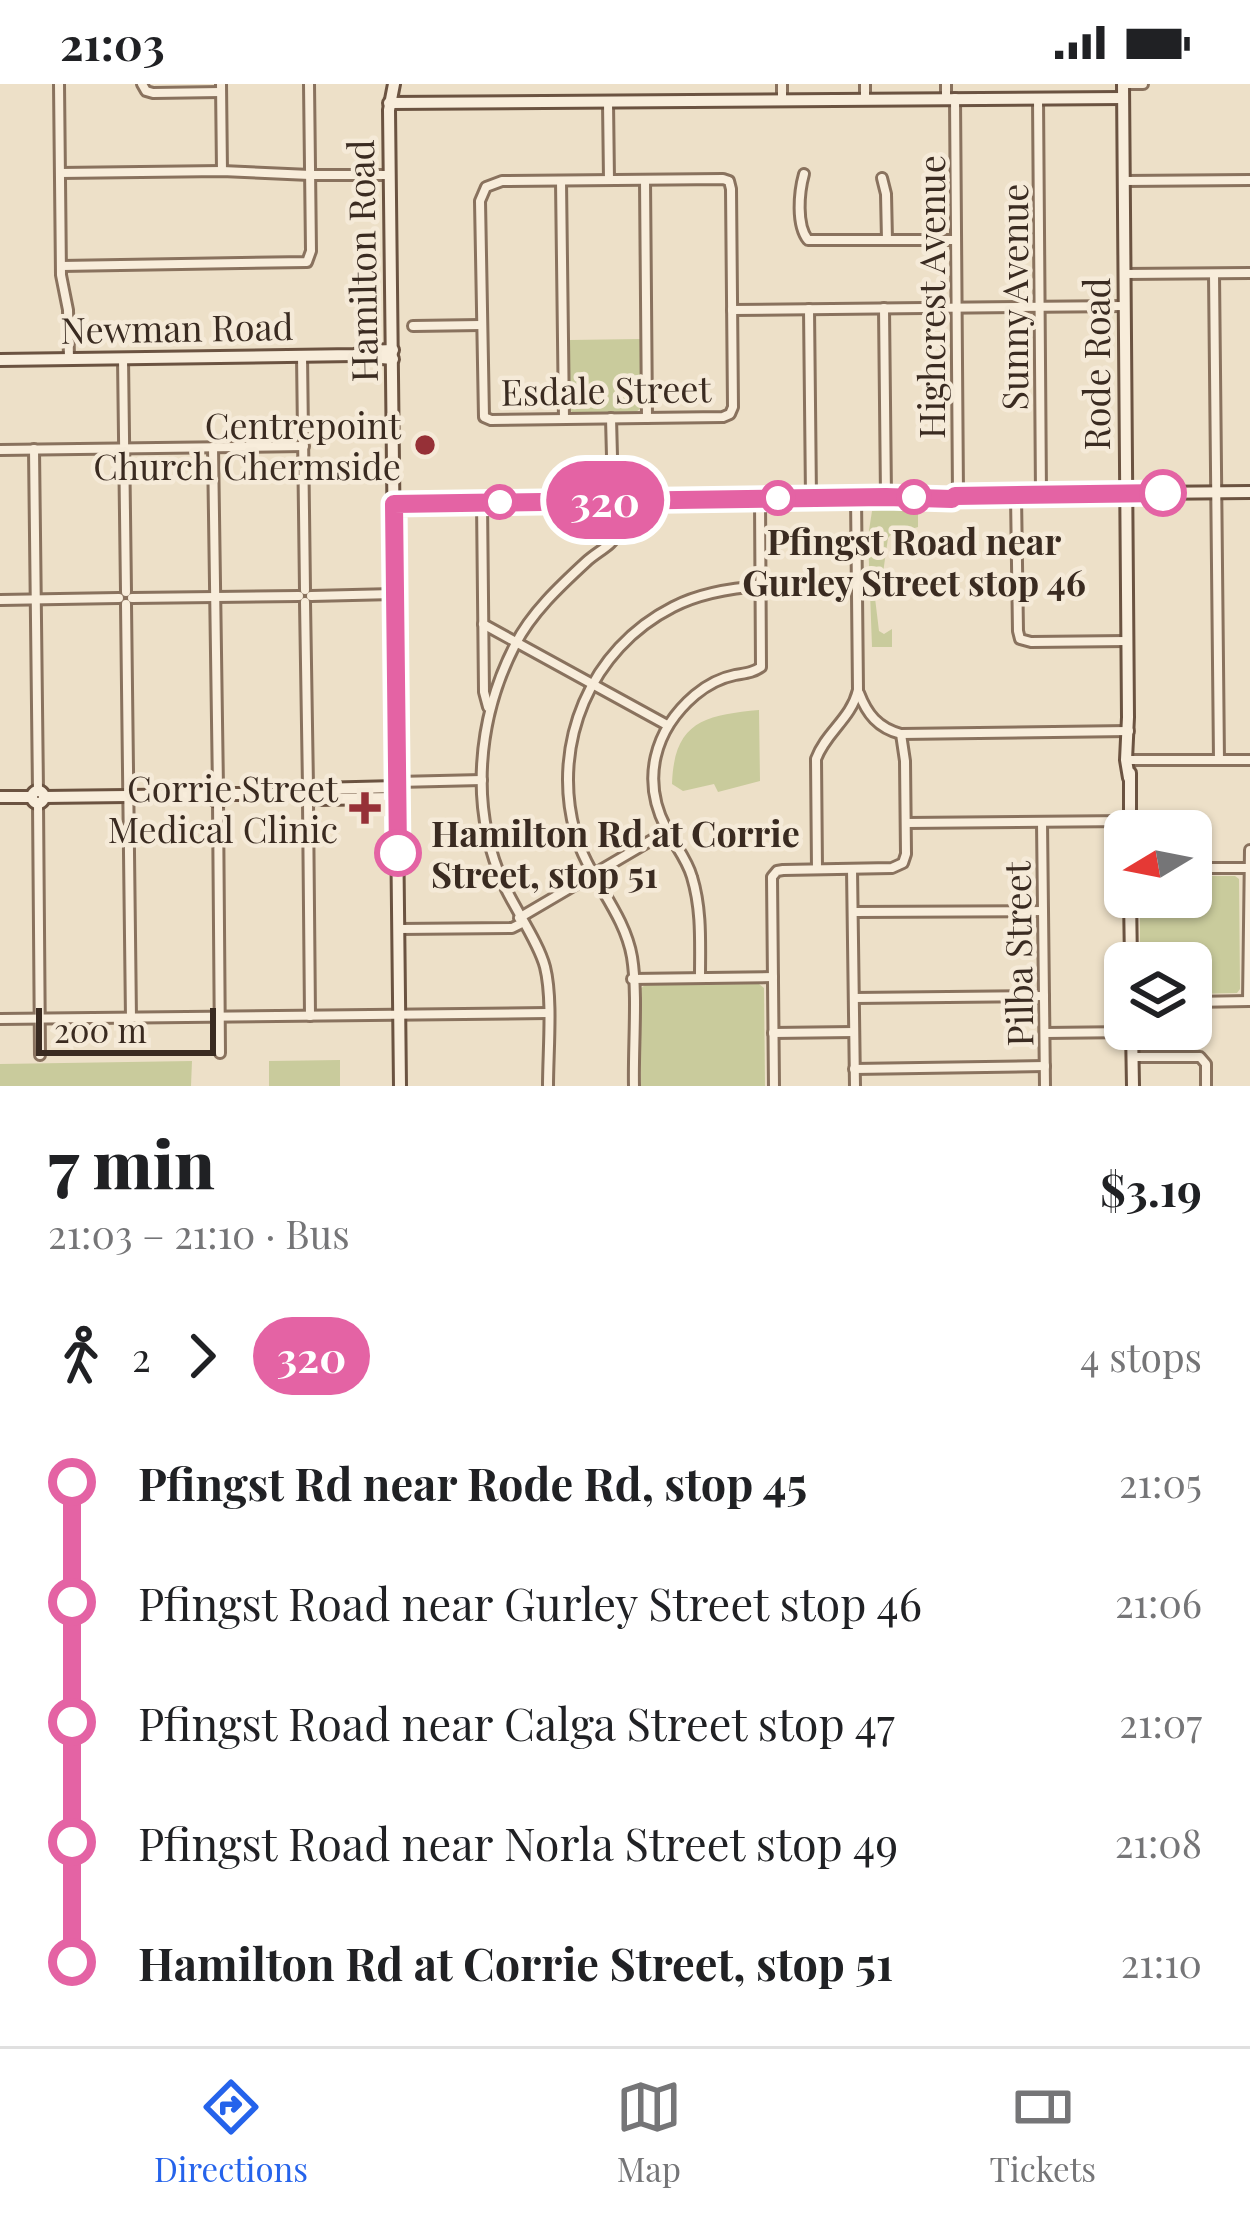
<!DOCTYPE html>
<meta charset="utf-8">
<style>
:root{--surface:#fff;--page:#f6f6f6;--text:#202124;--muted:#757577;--line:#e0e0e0;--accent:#2563eb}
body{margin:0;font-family:"Playfair Display",serif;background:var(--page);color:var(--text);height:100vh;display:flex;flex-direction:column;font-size:45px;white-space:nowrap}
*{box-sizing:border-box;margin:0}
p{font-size:39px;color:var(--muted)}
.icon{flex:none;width:66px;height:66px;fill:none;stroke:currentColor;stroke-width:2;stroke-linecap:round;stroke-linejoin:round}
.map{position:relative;height:1002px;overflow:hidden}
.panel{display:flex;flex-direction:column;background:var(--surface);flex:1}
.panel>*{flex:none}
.badge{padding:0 24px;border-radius:39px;font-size:42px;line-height:78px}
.needle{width:78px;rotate:260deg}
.tools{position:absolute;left:1104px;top:726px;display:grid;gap:24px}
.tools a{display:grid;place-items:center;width:108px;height:108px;border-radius:18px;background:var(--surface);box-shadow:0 3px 9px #0004;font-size:60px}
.scale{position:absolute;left:36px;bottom:30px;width:180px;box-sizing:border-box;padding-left:12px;border:6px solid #3a2b21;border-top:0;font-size:33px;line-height:42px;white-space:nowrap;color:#3a2b21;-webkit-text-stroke:9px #f5ead8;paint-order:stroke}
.map>.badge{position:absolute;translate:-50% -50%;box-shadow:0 0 0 6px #fff}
.legs{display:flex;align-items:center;gap:18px;height:132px;padding:0 48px;font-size:39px}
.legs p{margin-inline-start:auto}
.head{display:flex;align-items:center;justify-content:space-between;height:204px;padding:0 48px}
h1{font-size:66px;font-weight:800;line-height:90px}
ul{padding:0 48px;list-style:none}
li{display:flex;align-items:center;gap:42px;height:120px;font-size:45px}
li i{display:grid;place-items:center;width:18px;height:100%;margin:0 15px;background:currentColor}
li i::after{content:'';width:30px;height:30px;margin:-15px;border:9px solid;border-radius:50%;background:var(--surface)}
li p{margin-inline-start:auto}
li:first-child i{background:linear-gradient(#0000 50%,currentColor 0)}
li:last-child i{background:linear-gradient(currentColor 50%,#0000 0)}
.status{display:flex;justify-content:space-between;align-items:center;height:84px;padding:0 60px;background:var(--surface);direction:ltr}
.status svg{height:33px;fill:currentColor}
.tab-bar{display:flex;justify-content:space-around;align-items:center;height:168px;border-top:3px solid var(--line);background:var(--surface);font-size:33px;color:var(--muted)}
.tab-bar a{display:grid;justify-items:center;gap:6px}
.tab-bar .current{color:var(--accent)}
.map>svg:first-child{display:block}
</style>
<div class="status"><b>21:03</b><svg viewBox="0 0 49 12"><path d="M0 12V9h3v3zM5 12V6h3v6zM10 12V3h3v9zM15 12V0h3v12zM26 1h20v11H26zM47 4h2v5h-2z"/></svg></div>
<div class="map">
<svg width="1250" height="1002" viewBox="0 0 1250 1002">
<rect width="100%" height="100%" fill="#ede0c8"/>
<!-- green -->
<g fill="#c9cb9c">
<polygon points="640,255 641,324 636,328 573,329 570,326 570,256"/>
<polygon points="918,422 918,443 905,447 898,443 888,454 882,496 875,501 878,504 875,514 879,547 884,550 892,545 892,563 872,563 868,453 872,427"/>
<path d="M759 626 760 697 718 708 714 700 683 707 672 700C674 638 704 631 759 626Z"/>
<polygon points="1202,792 1235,792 1239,795 1240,905 1237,909 1191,910 1191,879 1140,879 1140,828 1202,829"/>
<polygon points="759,900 764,904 765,1002 641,1002 640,905 645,901"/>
<polygon points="340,976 340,1002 269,1002 269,977"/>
<polygon points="192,977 191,1002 0,1002 0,980"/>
</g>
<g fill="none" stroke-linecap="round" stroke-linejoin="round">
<!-- street casing -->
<g stroke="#89725e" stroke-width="14">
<g id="street">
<polyline points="59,0 61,191 68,226 69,275"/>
<polyline points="142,0 146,7 153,9 221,8"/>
<polyline points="221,0 222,87"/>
<polyline points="782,0 782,16"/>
<polyline points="865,0 865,15"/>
<polyline points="946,0 946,14"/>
<polyline points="1123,0 1143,0"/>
<polyline points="955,14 958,410"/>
<polyline points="1038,14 1041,410"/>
<polyline points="608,18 609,96"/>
<polyline points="60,89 222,87 310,91 389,91"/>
<path d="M804 90C799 108 796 141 808 156H956"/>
<polyline points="882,94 886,110 887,156"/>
<polygon points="723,95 729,97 731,105 733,323 730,330 723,333 491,336 484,333 480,117 486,103 502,97"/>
<polyline points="645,96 647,334"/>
<polyline points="561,97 564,335"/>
<polyline points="1124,97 1250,96"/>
<polyline points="61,182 307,178 311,167 309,0"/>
<polyline points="1124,190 1250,189"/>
<polyline points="1214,190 1219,676"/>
<polyline points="884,224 886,413"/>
<polyline points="809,225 811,414"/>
<polyline points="732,226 1125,222"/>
<polyline points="413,242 481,241"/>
<polyline points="302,271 305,506"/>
<polyline points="123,274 126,508"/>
<polyline points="213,363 218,705"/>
<polyline points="34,365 38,707"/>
<polyline points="0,366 304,362"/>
<polyline points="1016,412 1018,547 1020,555 1031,558 1127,557"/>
<polyline points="482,418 484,608 488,623"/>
<polyline points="311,512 394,510"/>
<polyline points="132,514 299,512"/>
<polyline points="0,516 119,514"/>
<polyline points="305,518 308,703"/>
<polyline points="126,520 131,934"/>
<polyline points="483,540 667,641"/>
<path d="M859 609C867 630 878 644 901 650L1129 647"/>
<polyline points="1126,676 1250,676"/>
<polyline points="397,698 482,696"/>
<polyline points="218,717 220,969"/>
<polyline points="308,717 310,932"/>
<polyline points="38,719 40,971"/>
<polyline points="1042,738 1045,1002"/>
<polyline points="906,739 1129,737"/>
<polyline points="1191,784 1248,784"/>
<path d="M817 785 816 675C826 648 851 635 858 606L856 413"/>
<polyline points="852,785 855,1002"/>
<polyline points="853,828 1043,827"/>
<polyline points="519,834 667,747"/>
<polyline points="399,845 512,844 522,839"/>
<path d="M700 894C700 859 702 826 692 793 687 775 674 760 666 744 641 696 654 646 695 611 707 601 720 594 735 591 746 589 752 589 761 583L760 415"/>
<polyline points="632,895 773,893"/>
<polyline points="854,914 1044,912"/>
<polyline points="1248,917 1250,766"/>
<polyline points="1191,918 1249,917"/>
<polyline points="0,935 548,929"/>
<polyline points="773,949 854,948"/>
<polyline points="1045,949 1132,948"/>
<polyline points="1133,973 1200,973 1206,980 1206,1002"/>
<polyline points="854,985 1045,982"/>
<path d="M548 1002C548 967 553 915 545 883 539 859 515 825 504 801 469 724 477 635 515 561 531 529 560 502 586 478 598 467 612 462 619 448L613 411 611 334"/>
<path d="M634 1002C633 963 638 910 632 873 624 827 587 793 575 748 551 660 590 565 673 523 700 509 731 504 762 502"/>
<polyline points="774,1002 772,793 777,787 783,786 892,784 903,779 906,770 905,677 901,650"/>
</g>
</g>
<!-- secondary casing -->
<g stroke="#6b5341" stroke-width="16">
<g id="secondary">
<polyline points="394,0 389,26 400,1002"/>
<polyline points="1123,0 1128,633 1126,676 1129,694"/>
<polyline points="389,19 1123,14"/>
<polyline points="358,272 393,275"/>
<polyline points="0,276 355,271 365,267 393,266"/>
<polyline points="954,411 1250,408"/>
<polyline points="394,420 927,412 952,415 955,412"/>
<circle cx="218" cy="711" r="6"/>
<polyline points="315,705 397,703"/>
<circle cx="38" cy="713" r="6"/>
<polyline points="224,710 302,710"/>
<polyline points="0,713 32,713"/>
<polyline points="44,713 211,711"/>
<polyline points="314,715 397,714"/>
<polyline points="1130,747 1130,689"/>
<polyline points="1130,813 1131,879"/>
<polyline points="1132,945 1133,1002"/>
</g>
</g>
<!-- street -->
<use href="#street" stroke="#f8eddb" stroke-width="8"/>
<!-- secondary -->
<use href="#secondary" stroke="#f8eddb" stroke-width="10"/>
</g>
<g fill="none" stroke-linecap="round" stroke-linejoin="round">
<!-- line-1 casing -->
<g stroke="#fff" stroke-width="27">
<polyline id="line-1" points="398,769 394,420 886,413 952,415 955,412 1163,409"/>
</g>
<!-- line-1 -->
<use href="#line-1" stroke="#e463a4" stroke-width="18"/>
</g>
<!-- markers -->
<g fill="#963037" stroke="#f5ead8" stroke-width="4.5">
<circle cx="425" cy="361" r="12"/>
<path d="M359 706h12v12h12v12h-12v12h-12v-12h-12v-12h12z"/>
</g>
<g fill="#fff" stroke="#e463a4" stroke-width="6">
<circle cx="1163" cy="409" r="21"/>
<circle cx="914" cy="413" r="15"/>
<circle cx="778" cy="414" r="15"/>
<circle cx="500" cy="418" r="15"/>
<circle cx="398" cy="769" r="21"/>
</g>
<g text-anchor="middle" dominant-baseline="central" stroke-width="9" stroke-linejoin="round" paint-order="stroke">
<!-- street labels -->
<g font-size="36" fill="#3a2b21" stroke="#f5ead8">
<text transform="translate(361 177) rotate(-91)">Hamilton Road</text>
<text transform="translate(930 213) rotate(-90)">Highcrest Avenue</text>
<text transform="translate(1013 213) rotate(-90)">Sunny Avenue</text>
<text transform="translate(177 243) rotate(-1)">Newman Road</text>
<text transform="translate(1095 280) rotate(-90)">Rode Road</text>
<text transform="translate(606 305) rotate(-1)">Esdale Street</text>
<text transform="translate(1017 870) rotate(-91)">Pilba Street</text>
</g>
<!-- poi labels -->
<g font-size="36" fill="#3a2b21" stroke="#f5ead8" text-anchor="end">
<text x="401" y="340">Centrepoint<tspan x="401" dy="41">Church Chermside</tspan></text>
<text x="338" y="703">Corrie Street<tspan x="338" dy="41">Medical Clinic</tspan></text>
</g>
<!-- stop labels -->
<g font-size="36" font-weight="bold" fill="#3a2b21" stroke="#f5ead8">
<text x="914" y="456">Pfingst Road near<tspan x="914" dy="41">Gurley Street stop 46</tspan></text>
<text x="431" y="748" text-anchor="start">Hamilton Rd at Corrie<tspan x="431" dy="41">Street, stop 51</tspan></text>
</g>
</g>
</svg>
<div class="tools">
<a><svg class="needle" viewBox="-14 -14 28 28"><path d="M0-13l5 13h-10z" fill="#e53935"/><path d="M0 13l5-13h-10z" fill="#757577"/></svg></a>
<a><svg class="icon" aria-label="layers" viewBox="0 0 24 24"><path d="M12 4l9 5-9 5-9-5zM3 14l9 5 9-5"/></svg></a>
</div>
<div class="scale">200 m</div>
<b class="badge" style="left:605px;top:416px;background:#e463a4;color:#fff">320</b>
</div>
<section class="panel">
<div class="head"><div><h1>7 min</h1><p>21:03 – 21:10 · Bus</p></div><b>$3.19</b></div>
<div class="legs"><svg class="icon" aria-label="walk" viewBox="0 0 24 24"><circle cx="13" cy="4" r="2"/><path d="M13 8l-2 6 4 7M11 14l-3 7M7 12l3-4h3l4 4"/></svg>2<svg class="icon" aria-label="forward" viewBox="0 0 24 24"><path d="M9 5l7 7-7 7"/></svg><b class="badge" style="background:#e463a4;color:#fff">320</b><p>4 stops</p></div>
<ul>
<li><i style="color:#e463a4"></i><b>Pfingst Rd near Rode Rd, stop 45</b><p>21:05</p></li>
<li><i style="color:#e463a4"></i><span>Pfingst Road near Gurley Street stop 46</span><p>21:06</p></li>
<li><i style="color:#e463a4"></i><span>Pfingst Road near Calga Street stop 47</span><p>21:07</p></li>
<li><i style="color:#e463a4"></i><span>Pfingst Road near Norla Street stop 49</span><p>21:08</p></li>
<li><i style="color:#e463a4"></i><b>Hamilton Rd at Corrie Street, stop 51</b><p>21:10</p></li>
</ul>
</section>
<nav class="tab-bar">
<a class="current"><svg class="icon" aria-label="directions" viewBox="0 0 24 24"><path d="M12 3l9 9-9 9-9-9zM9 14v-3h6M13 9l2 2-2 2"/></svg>Directions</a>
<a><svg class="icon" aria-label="map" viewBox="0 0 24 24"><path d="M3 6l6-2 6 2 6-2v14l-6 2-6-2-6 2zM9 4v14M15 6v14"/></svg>Map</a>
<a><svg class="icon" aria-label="tickets" viewBox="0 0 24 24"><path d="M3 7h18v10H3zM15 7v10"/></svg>Tickets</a>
</nav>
